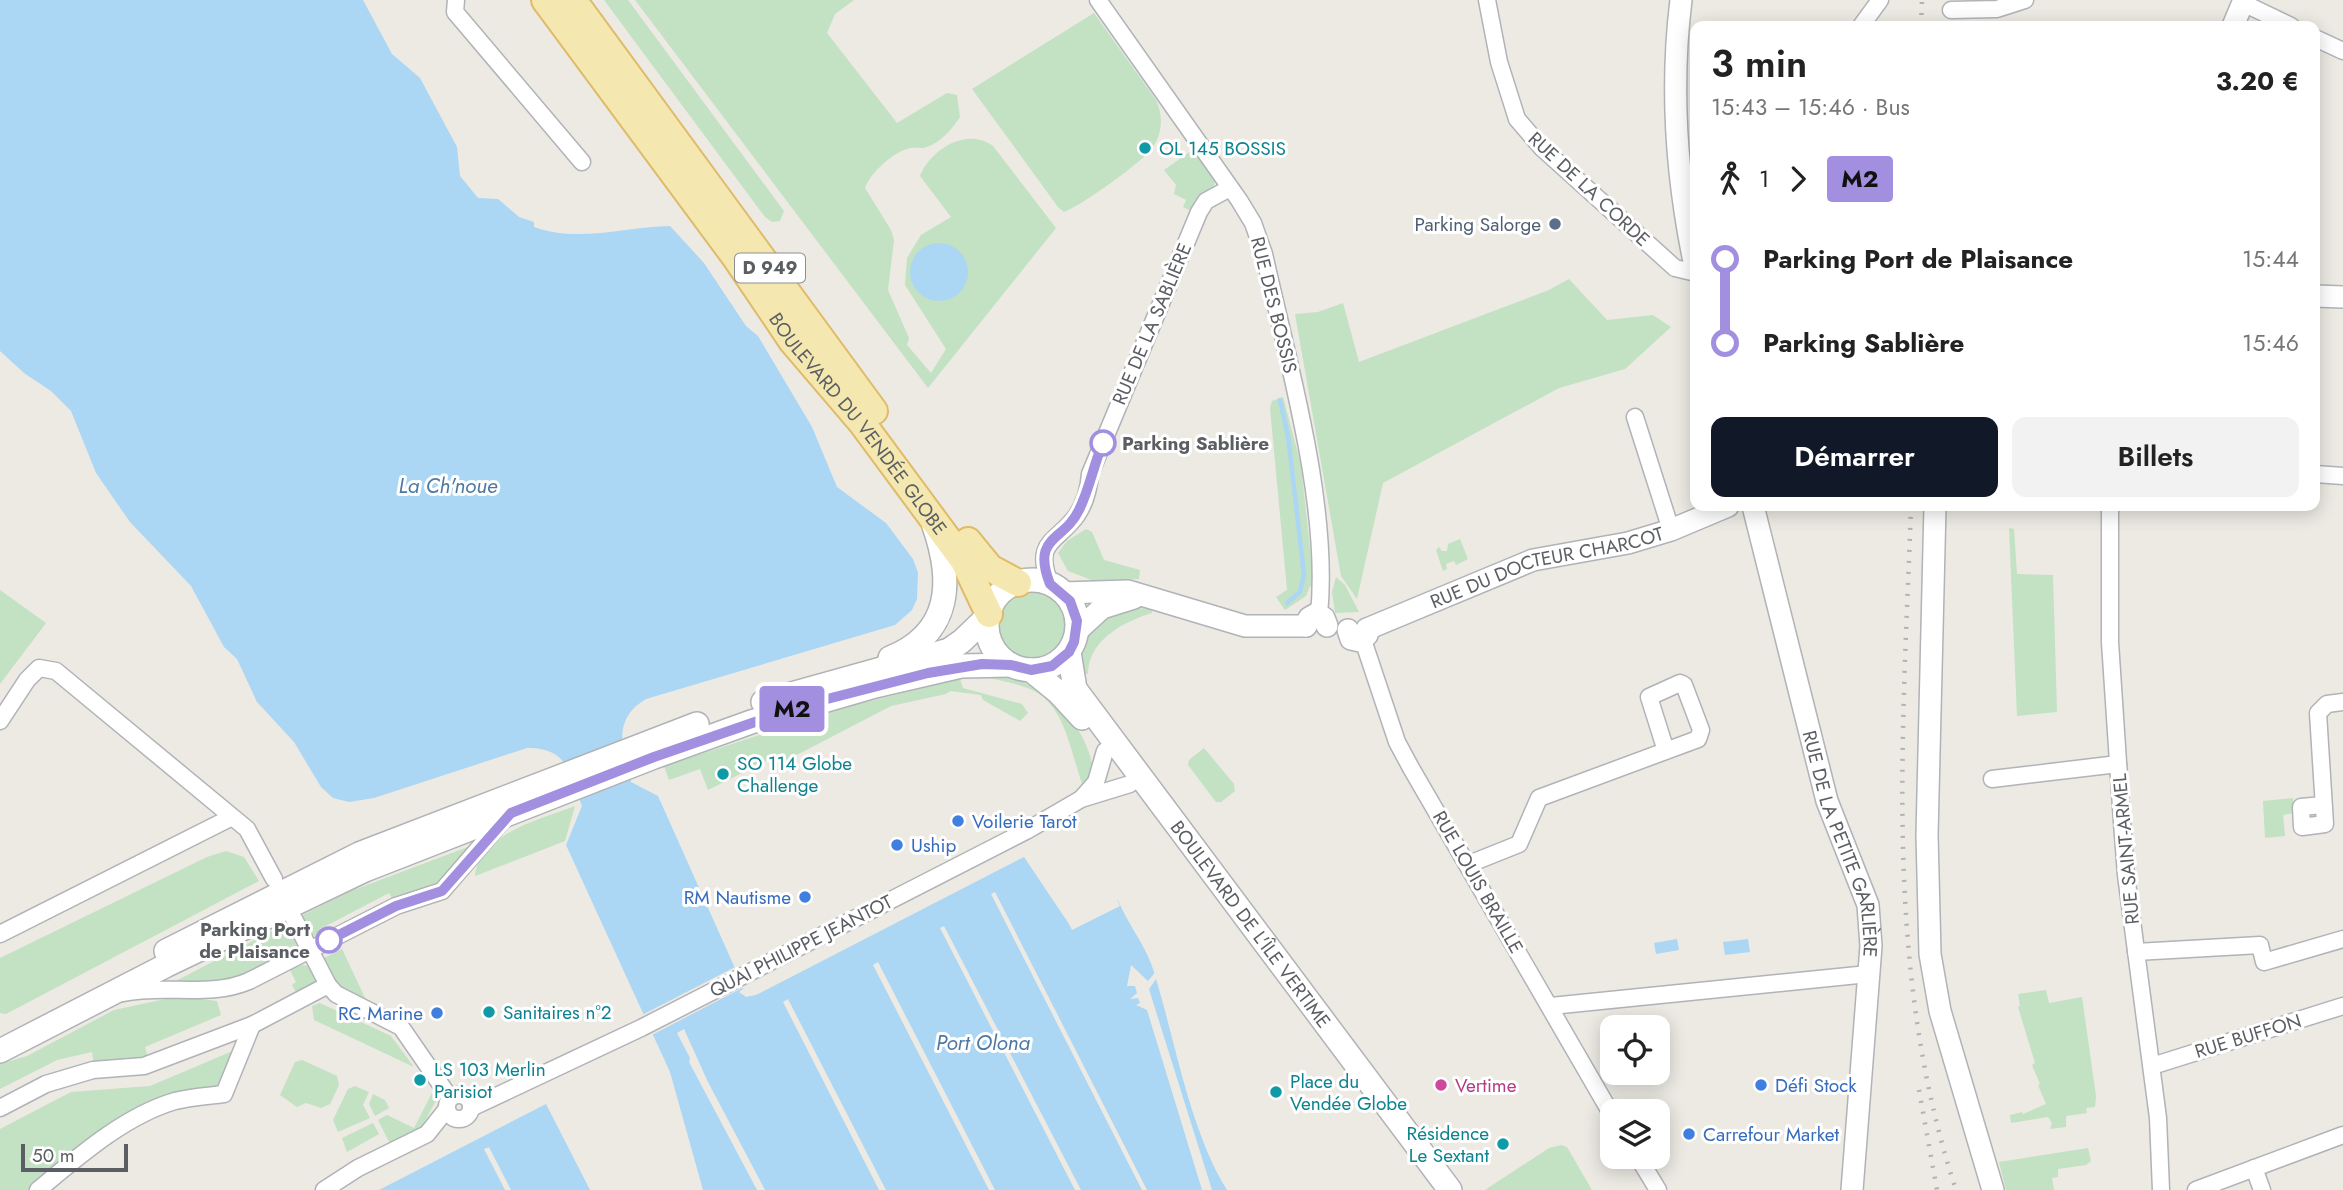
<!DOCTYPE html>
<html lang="fr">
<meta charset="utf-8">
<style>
:root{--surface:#fff;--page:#f2f2f2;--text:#222;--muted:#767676;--accent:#111827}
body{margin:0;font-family:Jost,sans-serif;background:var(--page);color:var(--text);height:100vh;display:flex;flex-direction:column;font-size:26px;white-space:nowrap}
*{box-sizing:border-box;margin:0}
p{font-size:23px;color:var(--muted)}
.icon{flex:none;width:38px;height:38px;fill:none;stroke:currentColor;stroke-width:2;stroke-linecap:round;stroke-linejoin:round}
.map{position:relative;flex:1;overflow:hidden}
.details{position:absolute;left:1690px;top:21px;width:630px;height:490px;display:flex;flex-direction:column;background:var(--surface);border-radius:14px;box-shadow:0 4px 18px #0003}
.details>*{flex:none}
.badge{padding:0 14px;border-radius:5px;font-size:24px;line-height:46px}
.controls{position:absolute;left:1600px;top:1015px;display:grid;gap:14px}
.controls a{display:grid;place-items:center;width:70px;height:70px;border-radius:14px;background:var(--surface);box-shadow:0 4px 18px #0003;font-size:35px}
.scale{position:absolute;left:21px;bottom:18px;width:107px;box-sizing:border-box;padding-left:7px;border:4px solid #5b5e62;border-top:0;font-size:19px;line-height:24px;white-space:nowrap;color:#5b5e62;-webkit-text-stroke:5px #fff;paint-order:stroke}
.map>.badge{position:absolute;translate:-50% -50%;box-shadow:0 0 0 4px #fff}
.legs{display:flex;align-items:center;gap:10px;height:77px;padding:0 21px;font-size:23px}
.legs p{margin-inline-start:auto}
.headline{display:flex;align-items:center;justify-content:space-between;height:119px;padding:0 21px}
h1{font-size:38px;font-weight:600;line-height:52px}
.button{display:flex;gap:14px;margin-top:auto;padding:14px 21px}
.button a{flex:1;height:80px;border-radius:14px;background:var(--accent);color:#fff;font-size:28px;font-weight:600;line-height:80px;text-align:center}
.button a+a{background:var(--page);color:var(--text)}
ul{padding:0 21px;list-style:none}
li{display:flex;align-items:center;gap:24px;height:84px;font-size:26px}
li i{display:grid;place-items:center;width:10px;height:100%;margin:0 9px;background:currentColor}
li i::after{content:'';width:18px;height:18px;margin:-9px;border:5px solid;border-radius:50%;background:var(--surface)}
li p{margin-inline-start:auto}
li:first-child i{background:linear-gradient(#0000 50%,currentColor 0)}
li:last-child i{background:linear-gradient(currentColor 50%,#0000 0)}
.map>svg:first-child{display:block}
</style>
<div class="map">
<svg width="2343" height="1190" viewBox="0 0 2343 1190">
<rect width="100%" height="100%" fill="#eceae3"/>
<!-- green -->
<g fill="#c3e1c3">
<polygon points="604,0 628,0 784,211 780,221 772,222 765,217"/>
<path d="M635 0H854L835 14 827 33 897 123 947 93 957 95 960 117C952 129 941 142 927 147 922 149 916 147 910 148 893 152 871 172 865 188L891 230 894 240 888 290 909 338 907 345 931 373 946 349 905 285 907 258 921 235 951 217 920 176C931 149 967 127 993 146L1056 228 928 388Z"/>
<path d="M1094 13 1156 100C1163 115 1163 132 1153 147 1144 161 1081 206 1064 212L1058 207 972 89Z"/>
<polygon points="1194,149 1216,179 1213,188 1194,201 1193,208 1189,210 1183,207 1186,200 1174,194 1176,185 1164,170"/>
<polygon points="1569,279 1607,320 1653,315 1671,327 1625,369 1559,388 1383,483 1357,599 1341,576 1295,314 1318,312 1343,303 1359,362 1549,290"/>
<polygon points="1283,397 1301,465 1314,586 1310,586 1306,596 1285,610 1276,597 1287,590 1270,408 1272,401"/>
<polygon points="2009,528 2014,529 2017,574 2053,575 2057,712 2017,716"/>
<polygon points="1086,529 1092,532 1104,560 1140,570 1139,579 1094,581 1068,571 1058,553 1067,541"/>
<polygon points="1460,539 1468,559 1456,565 1454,561 1446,564 1447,569 1443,571 1436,550 1439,547 1442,551 1447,551 1448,544"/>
<polygon points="1336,577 1345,585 1359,612 1335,613 1332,592"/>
<polygon points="0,590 46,623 0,684"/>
<circle cx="1032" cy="625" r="34"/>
<path d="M1152 608V613C1122 622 1088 641 1088 674H1081C1080 621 1102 609 1152 608Z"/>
<path d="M999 673C1044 685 1085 721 1093 768L1083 786C1071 755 1066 707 1034 691 1018 683 997 680 980 676Z"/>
<polygon points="960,679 963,688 1022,704 1028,713 1020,721 983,700 981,695 950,691 946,694 891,706 787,760 782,753 708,790 700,769 669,780 664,766 842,708"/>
<polygon points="1204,748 1234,784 1235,791 1221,802 1216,802 1188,765 1189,760"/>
<polygon points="2293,798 2294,813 2283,815 2285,836 2265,838 2263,801"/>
<path d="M575 806 565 841 475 876C479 833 542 819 575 806Z"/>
<polygon points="473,845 439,886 394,902 389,893 320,929 324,938 312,935 301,916 351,891"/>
<polygon points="226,851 244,857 259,881 6,1014 0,1013 0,958 207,857"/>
<polygon points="287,923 298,948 287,956 226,984 170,984"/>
<polygon points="342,949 366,1000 363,1002 341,991 324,958"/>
<polygon points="302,965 310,966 317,983 297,994 292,985 296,982 290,970"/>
<polygon points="2046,990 2049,1003 2082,997 2096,1096 2095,1107 2086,1108 2087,1113 2066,1116 2066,1127 2050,1129 2052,1123 2048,1117 2011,1123 2010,1115 2022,1112 2023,1114 2046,1104 2038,1085 2040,1084 2032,1065 2035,1063 2018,1007 2020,1006 2018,994"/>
<polygon points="180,996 217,1001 221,1015 145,1047 148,1058 94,1066 92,1052 57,1060 0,1089 0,1064 27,1056 114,1010"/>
<polygon points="320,1003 391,1036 414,1067 314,1020 312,1006"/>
<polygon points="235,1050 220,1089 177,1096 41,1178 30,1190 0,1190 0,1129 71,1092 150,1086"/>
<polygon points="302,1060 337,1076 339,1085 330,1104 321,1108 306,1103 297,1107 280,1095 295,1062"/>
<polygon points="355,1086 369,1092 363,1105 370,1118 338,1132 333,1120 348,1089"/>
<polygon points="432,1093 436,1101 421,1128 390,1144 378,1120 387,1115 414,1128"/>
<polygon points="373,1094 385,1100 389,1108 375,1116 369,1104"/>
<polygon points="373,1123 379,1134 347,1152 342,1138"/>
<polygon points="1561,1145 1567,1147 1592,1190 1485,1190 1549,1148"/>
<polygon points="2088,1148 2091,1161 2086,1165 2058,1169 2058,1177 2052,1178 2054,1190 2006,1190 1999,1162"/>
</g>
<!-- water -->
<g fill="#abd6f4">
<path d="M0 0H363L392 54 420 78 457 147 460 176 478 198 498 199 519 217 534 222V227C577 243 625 227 670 226L704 263 746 326 758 336 812 427 837 487 886 523 913 559 918 573 917 599 912 610 895 625 646 699C611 720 623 749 631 782L658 796 734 966 743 989 739 992 746 997 756 995 1024 857 1069 924 1118 900C1128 925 1147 947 1154 972 1175 1040 1190 1131 1227 1190H703L670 1072 566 845 582 806C569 773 569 748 527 748L374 798 349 802 333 798 321 787 294 742 257 702 237 659 224 647 191 586 130 522 96 473 71 411 51 391 24 373 0 351Z"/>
<circle cx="939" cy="272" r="29"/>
<polygon points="1677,939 1679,950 1656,954 1654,943"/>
<polygon points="1748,939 1750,952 1725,955 1723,942"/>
<polygon points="546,1104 590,1190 379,1190"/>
</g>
<!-- pier -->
<g fill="#eceae3">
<polygon points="1048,883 1071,920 1116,897 1120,906 1072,930"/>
<polygon points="995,892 1147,1190 1142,1190 991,894"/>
<polygon points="944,926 1081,1190 1075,1190 940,928"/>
<polygon points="878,962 995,1190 989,1190 873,965"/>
<polygon points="1131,965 1148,981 1157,970 1159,975 1149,989 1212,1190 1202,1190 1147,1010 1136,1005 1140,1003 1138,998 1130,999 1137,993 1135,986 1127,986"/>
<polygon points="737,966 746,986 650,1036 640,1016"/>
<polygon points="788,999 886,1190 879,1190 783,1002"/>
<polygon points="684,1029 708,1082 765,1190 757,1190 689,1062 690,1058 677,1033"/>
<polygon points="489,1147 511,1190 505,1190 484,1149"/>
</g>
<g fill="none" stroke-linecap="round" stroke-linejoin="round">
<!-- stream -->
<polyline stroke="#abd6f4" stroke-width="4.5" points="1280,400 1288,436 1304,574 1300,592 1287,603"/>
<!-- minor casing -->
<g stroke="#b0b3b7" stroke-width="19">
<g id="minor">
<polyline points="456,0 455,12 582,162"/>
<path d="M1098 0 1239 200 1253 223 1264 254C1288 363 1330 505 1319 615"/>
<polyline points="1487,0 1499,62 1517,119 1542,148 1675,268 1696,273"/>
<polyline points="2243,3 2291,26"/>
<polyline points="1951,10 1997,9 2025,0"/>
<polyline points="1861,26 1880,0"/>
<polyline points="2315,38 2343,51"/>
<polyline points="1635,417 1671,530"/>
<polyline points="2315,474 2343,476"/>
<polyline points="2110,506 2110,642 2122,822 2126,875 2158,1118 2161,1190"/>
<path d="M1050 584C1033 540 1057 543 1077 515 1085 503 1089 488 1090 474L1199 212 1206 201 1230 188"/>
<polyline points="1363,640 1397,742 1411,768 1612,1115"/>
<polyline points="0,721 27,680 39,668 56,671 247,829 274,879"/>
<polyline points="1992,779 2118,764"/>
<polyline points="1081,799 1096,782 1105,751"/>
<polyline points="2323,805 2301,807 2302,827 2325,824 2318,713 2327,704 2343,702"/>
<polyline points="1469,864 1519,844 1539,798 1698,739 1701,730 1684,685 1680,683 1649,697 1666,751"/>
<polyline points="294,919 328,985 336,994 401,1027 450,1098"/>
<polyline points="0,934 232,817"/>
<polyline points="2136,952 2260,945 2264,962 2343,939"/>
<path d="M123 993C164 984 210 998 249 981L396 906 442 891 504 819"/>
<polyline points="1551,1006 1868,974"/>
<polyline points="2152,1066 2343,1006"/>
<circle cx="459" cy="1107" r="12"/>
<polyline points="0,1108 46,1084 93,1070 144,1066 252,1025 328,985"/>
<polyline points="471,1108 641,1028 1026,831 1081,799 1130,784"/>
<polyline points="1638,1157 1658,1190"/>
<polyline points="2254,1168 2262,1190"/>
<path d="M38 1190C78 1157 124 1116 175 1101 191 1097 208 1096 224 1094L252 1025"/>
<polyline points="324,1190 358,1168 427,1134 446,1110"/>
<polyline points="2196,1190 2343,1135"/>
</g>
</g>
<!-- tertiary casing -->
<g stroke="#b0b3b7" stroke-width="24">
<g id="tertiary">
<path d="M1681 0C1670 89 1677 183 1696 271"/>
<polyline points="2233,26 2244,0"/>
<polyline points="2315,296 2343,297"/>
<path id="s1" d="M1753 506 1827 801 1868 905 1871 946 1852 1190"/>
<polyline points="1935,506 1927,835 1930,954 1940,1011 1993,1190"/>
<polyline points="1063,593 1128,591 1245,626 1306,626"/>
<polyline points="1306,626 1309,618 1316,614 1324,618 1327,626"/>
<path id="s2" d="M1367 629 1533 560 1628 543 1671 530 1728 506"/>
<polyline points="1348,630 1351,639 1360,641 1367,635 1367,629"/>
<polyline points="1077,631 1102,608 1134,598"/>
</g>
</g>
<!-- secondary casing -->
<g stroke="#b0b2b6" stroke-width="26">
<g id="secondary">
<circle cx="1032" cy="625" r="45"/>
<path id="s3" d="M1069 652 1075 689 1450 1190"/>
<path d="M890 658C952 633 953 581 934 526"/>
<polyline points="1031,670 1058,692 1082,718"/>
<polyline points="763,702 949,650 962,641 988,616"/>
<polyline points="166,951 359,854 697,724"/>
<polyline points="0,1051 167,965 365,870 654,757 751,722 875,686 961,666 1011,665"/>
</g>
</g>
<!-- primary casing -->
<g stroke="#dfbb69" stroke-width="30">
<g id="primary">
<path id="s4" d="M545 0 736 258 792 341 862 423 964 561 989 614"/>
<polyline points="573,0 874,411"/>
<polyline points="968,541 990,568 1018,583"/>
</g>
</g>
<!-- minor -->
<use href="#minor" stroke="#fff" stroke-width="16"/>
<!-- tertiary -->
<use href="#tertiary" stroke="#fff" stroke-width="21"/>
<!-- secondary -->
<use href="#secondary" stroke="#fff" stroke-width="23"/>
<!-- primary -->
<use href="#primary" stroke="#f4e8b0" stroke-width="26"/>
<!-- rail -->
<g stroke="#b1b2b2" stroke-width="4.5" stroke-dasharray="2 9" stroke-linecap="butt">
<polyline points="1921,26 1922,0"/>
<path d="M1911 506C1903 735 1883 969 1956 1190"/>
<polyline points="1919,1090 1937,1190"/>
</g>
</g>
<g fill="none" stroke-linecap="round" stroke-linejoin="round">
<!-- line-1 casing -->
<g stroke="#fff" stroke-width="16">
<path id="line-1" d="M329 940 396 906 442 891 511 813 654 757 804 705 928 673 982 664 1011 665 1031 670 1052 666 1069 652 1074 642 1077 621 1070 601 1050 584C1031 535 1064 542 1079 510 1090 488 1093 466 1103 443"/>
</g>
<!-- line-1 -->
<use href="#line-1" stroke="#a28fe0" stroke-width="10"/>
</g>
<!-- markers -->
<g fill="#0f9aa8" stroke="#fff" stroke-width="2.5">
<circle cx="1145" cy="148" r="7"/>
<circle cx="723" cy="774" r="7"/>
<circle cx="489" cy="1012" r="7"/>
<circle cx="420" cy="1080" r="7"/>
<circle cx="1276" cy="1092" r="7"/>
<circle cx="1503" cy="1144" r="7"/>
</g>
<circle fill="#5c6f8a" stroke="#fff" stroke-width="2.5" cx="1555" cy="224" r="7"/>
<g fill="#fff" stroke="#a28fe0" stroke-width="3.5">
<circle cx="1103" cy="443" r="12"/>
<circle cx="329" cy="940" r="12"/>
</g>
<g fill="#3f7fe0" stroke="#fff" stroke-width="2.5">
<circle cx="958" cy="821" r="7"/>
<circle cx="897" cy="845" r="7"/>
<circle cx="805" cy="897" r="7"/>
<circle cx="437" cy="1013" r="7"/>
<circle cx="1761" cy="1085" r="7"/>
<circle cx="1689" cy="1134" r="7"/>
</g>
<circle fill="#d1479c" stroke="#fff" stroke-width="2.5" cx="1441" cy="1085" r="7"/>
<g text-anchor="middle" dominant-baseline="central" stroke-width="6" stroke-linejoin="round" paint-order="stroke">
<!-- shield labels -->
<rect fill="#fff" stroke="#8c8e91" stroke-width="2" x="735" y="253.5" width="70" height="29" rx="5"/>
<g font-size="18" font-weight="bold" fill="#5b5e62">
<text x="770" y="268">D 949</text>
</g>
<!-- culture labels -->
<g font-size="19" fill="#0d838f" stroke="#fff" text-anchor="start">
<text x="1159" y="148">OL 145 BOSSIS</text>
<text x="737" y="763">SO 114 Globe<tspan x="737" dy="22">Challenge</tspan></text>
<text x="503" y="1012">Sanitaires n°2</text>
<text x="434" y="1069">LS 103 Merlin<tspan x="434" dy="22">Parisiot</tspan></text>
<text x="1290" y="1081">Place du<tspan x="1290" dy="22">Vendée Globe</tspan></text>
<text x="1489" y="1133" text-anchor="end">Résidence<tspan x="1489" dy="22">Le Sextant</tspan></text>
</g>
<!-- street labels -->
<g font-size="19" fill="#5b5e62" stroke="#fff">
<text transform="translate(1589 189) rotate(43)">RUE DE LA CORDE</text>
<text transform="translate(1274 305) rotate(76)">RUE DES BOSSIS</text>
<text transform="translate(1152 324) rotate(-67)">RUE DE LA SABLIÈRE</text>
<text stroke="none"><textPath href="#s4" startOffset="527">BOULEVARD DU VENDÉE GLOBE</textPath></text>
<text stroke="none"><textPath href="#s2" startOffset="191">RUE DU DOCTEUR CHARCOT</textPath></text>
<text stroke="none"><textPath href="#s1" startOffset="350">RUE DE LA PETITE GARLIÈRE</textPath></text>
<text transform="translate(2126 849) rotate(-95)">RUE SAINT-ARMEL</text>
<text transform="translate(1478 882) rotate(60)">RUE LOUIS BRAILLE</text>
<text stroke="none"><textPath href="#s3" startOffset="331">BOULEVARD DE L'ÎLE VERTIME</textPath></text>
<text transform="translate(801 946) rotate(-27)">QUAI PHILIPPE JEANTOT</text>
<text transform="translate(2248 1036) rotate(-17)">RUE BUFFON</text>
</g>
<!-- service labels -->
<g font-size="19" fill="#4e5e75" stroke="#fff" text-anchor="end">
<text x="1541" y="224">Parking Salorge</text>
</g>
<!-- stop labels -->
<g font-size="19" font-weight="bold" fill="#5b5e62" stroke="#fff" text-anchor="start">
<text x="1122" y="443">Parking Sablière</text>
<text x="310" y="929" text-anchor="end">Parking Port<tspan x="310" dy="22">de Plaisance</tspan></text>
</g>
<!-- shop labels -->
<g font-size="19" fill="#366cbe" stroke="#fff" text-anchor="start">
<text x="972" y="821">Voilerie Tarot</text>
<text x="911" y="845">Uship</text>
<text x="791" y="897" text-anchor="end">RM Nautisme</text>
<text x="423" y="1013" text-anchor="end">RC Marine</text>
<text x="1775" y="1085">Défi Stock</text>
<text x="1703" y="1134">Carrefour Market</text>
</g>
<!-- hotel labels -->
<g font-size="19" fill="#b23c85" stroke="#fff" text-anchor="start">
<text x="1455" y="1085">Vertime</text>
</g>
<!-- water labels -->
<g font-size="21" font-style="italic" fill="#4c78a4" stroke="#fff">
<text x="448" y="486">La Ch'noue</text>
<text x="983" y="1043">Port Olona</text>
</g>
</g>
</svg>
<div class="controls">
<a><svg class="icon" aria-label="locate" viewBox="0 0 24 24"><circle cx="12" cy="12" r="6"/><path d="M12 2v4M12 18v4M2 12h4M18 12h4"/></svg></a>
<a><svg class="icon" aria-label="layers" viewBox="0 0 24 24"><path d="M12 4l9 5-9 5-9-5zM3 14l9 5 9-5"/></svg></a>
</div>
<div class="scale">50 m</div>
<b class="badge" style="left:792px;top:709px;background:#a28fe0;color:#111">M2</b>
<section class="details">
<div class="headline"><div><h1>3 min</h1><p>15:43 – 15:46 · Bus</p></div><b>3.20 €</b></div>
<div class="legs"><svg class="icon" aria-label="walk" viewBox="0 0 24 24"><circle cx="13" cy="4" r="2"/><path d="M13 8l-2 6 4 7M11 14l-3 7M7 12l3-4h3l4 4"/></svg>1<svg class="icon" aria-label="forward" viewBox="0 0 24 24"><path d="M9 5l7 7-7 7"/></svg><b class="badge" style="background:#a28fe0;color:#111">M2</b></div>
<ul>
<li><i style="color:#a28fe0"></i><b>Parking Port de Plaisance</b><p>15:44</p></li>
<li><i style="color:#a28fe0"></i><b>Parking Sablière</b><p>15:46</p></li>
</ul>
<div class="button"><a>Démarrer</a><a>Billets</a></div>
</section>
</div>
